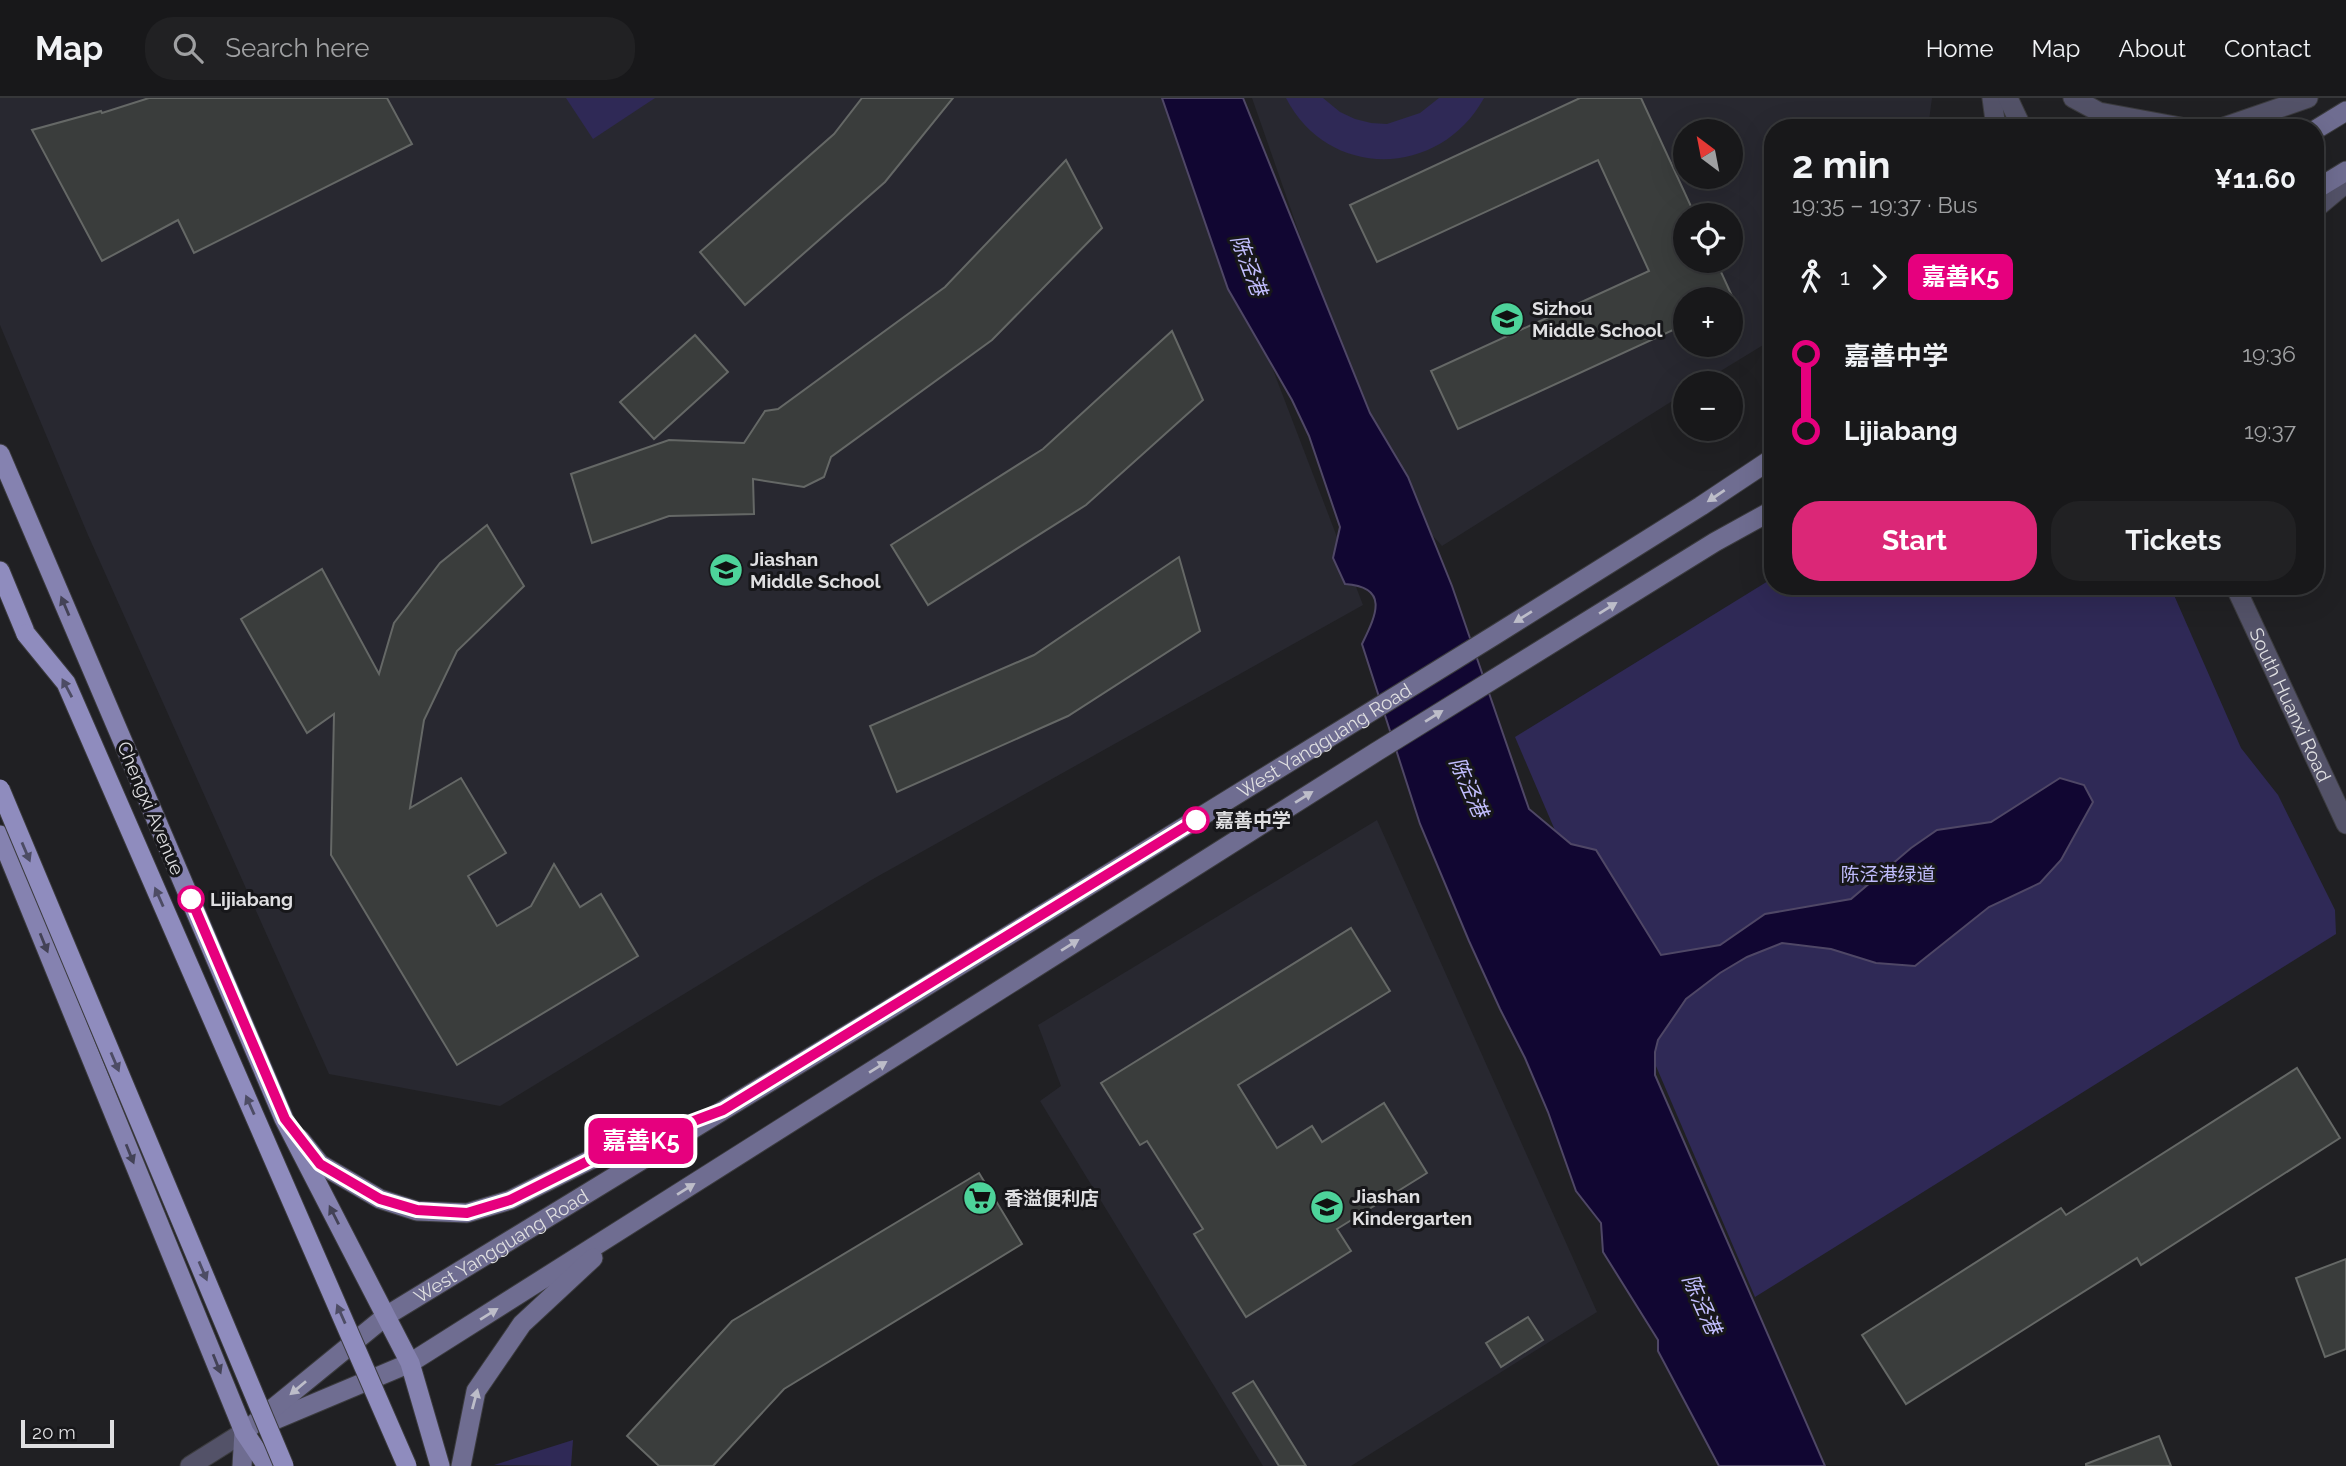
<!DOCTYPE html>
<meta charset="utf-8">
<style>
:root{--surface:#18181a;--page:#212123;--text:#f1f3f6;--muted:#9fa0a2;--line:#363739;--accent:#db2777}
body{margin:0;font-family:Raleway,"Noto Sans SC",sans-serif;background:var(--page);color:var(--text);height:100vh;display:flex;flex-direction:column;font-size:26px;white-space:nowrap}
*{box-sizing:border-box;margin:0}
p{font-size:23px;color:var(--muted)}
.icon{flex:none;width:38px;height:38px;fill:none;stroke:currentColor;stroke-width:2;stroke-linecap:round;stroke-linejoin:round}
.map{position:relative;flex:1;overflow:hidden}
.drawer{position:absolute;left:1764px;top:21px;width:560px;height:476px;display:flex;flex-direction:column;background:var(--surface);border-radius:28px;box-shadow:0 7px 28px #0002,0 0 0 2px var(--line)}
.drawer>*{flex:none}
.badge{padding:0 14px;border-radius:10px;font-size:24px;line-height:46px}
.needle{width:46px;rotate:328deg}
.tools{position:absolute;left:1673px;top:21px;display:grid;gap:14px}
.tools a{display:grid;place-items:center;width:70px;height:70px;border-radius:50%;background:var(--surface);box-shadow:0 7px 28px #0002,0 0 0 2px var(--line);font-size:35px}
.scale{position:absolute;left:21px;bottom:18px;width:93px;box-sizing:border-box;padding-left:7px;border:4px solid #dfdfe1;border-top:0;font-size:19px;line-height:24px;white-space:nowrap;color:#dfdfe1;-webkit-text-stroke:5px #17171a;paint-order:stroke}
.map>.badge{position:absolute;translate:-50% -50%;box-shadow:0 0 0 4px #fff}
.legs{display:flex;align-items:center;gap:10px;height:77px;padding:0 28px;font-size:23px}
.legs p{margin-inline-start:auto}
.overview{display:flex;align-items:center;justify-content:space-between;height:119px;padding:0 28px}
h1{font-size:38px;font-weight:700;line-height:52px}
.button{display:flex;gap:14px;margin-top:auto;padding:14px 28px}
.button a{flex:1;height:80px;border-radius:28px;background:var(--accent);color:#fff;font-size:28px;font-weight:700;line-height:80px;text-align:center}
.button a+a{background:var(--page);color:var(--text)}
ul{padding:0 28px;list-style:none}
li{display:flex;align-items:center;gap:24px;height:77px;font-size:26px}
li i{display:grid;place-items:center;width:10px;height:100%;margin:0 9px;background:currentColor}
li i::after{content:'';width:18px;height:18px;margin:-9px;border:5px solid;border-radius:50%;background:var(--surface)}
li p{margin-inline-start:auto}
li:first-child i{background:linear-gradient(#0000 50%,currentColor 0)}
li:last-child i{background:linear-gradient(currentColor 50%,#0000 0)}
header{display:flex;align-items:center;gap:42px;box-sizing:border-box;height:98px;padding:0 35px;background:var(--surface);border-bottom:2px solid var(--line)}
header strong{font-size:33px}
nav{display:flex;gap:38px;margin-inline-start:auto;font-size:24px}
.search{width:490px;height:63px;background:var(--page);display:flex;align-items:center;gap:18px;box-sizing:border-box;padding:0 24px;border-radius:28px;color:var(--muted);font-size:26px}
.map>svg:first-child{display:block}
</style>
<header>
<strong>Map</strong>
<div class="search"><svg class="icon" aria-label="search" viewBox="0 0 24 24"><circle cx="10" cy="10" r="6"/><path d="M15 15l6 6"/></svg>Search here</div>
<nav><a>Home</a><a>Map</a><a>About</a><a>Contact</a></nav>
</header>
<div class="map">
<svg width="2346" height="1368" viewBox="0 0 2346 1368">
<rect width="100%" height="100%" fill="#202023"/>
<!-- built -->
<g fill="#282830" fill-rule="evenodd">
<polygon points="0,0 1169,0 1363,507 873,781 500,1008 329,976 88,437 0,227"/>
<path d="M1252 0H1932L1928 30H1773V241L1701 285H1685V295L1442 448 1387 387ZM1685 33H1731V79H1685ZM1685 117H1731V163H1685ZM1685 201H1731V247H1685Z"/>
<polygon points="1377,722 1597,1214 1351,1368 1263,1368 1040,1003 1061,988 1038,927"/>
</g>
<!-- green -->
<g fill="#2f2956">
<polygon points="566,0 655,0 593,41"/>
<path d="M1286 0H1323L1340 14 1355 21 1371 25 1387 26 1420 15 1439 0H1484C1440 80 1329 83 1286 0Z"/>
<polygon points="1773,480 1773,488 2170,488 2241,650 2278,697 2335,812 2336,836 1755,1199 1515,639"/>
<polygon points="573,1342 571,1368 494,1367"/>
</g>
<!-- water -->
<path fill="#110632" stroke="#4f4766" stroke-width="2" d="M1162 0H1243L1370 315 1408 379 1452 488 1529 711 1571 746 1596 752 1661 857 1720 847 1765 816 1851 801 1911 750 1937 732 1991 724 2060 680 2084 687 2093 704 2061 762 2040 785 1989 809 1915 868 1876 865 1831 851 1782 845 1747 859 1720 875 1686 901 1658 942 1655 954V977L1825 1368H1719L1658 1253V1242L1603 1154 1601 1125 1576 1093 1548 1014 1525 960 1500 911 1469 843 1420 726 1362 546C1375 519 1391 489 1345 486L1333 460 1340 429 1309 338 1292 302 1228 191Z"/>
<!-- building -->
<g fill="#3a3d3c" stroke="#656866" stroke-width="2">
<polygon points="149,0 387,0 412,46 194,155 178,122 102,163 32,32 101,13 102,15"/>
<polygon points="862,0 953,0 885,84 745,207 700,154 834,36"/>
<polygon points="1580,0 1641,0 1695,117 1685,117 1685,163 1716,163 1738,211 1731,214 1731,201 1685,201 1685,235 1679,238 1675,231 1458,331 1431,273 1649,173 1598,62 1377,164 1350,107"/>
<polygon points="1066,62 1102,130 992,242 831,359 824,379 804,389 753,381 754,416 669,418 592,445 571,376 669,342 744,345 765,313 778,311 945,189"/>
<polygon points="1172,233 1203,302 1086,407 928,507 891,447 1043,351"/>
<polygon points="695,237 728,274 654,341 620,304"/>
<polygon points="487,427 524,488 457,553 424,622 410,710 461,680 506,755 468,778 497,828 531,808 554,766 580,809 601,796 638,858 457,967 331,757 334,616 307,635 241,521 322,471 379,576 394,525 440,465"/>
<polygon points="1179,459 1200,533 1068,618 897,694 870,628 1034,557"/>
<polygon points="1351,830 1390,893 1238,987 1277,1050 1312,1028 1322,1044 1384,1005 1427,1075 1337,1131 1351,1153 1246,1219 1194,1136 1203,1131 1147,1043 1140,1047 1101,985"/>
<polygon points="2297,970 2340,1040 2141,1167 2137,1160 1906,1306 1862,1237 2061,1110 2066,1117"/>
<polygon points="979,1075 1022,1146 784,1291 713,1368 659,1368 627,1338 732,1223"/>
<polygon points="2346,1161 2346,1251 2325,1259 2296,1180"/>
<polygon points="1528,1219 1543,1242 1501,1269 1486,1245"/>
<polygon points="1253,1283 1306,1368 1279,1368 1233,1295"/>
<polygon points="2159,1338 2171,1368 2086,1368 2086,1366"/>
</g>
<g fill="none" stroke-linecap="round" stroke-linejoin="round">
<!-- tertiary casing -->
<g stroke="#3b3b3e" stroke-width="21">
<g id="tertiary">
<polyline points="1992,0 1996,30"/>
<polyline points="2008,0 2022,30"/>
<polyline points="2073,0 2099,14 2186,30"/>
<polyline points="2221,30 2308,0"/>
<polyline points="2315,111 2346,85"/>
<path id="s1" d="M2235 488 2346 726"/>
<polyline points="190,1368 244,1334"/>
</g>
</g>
<!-- secondary casing -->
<g stroke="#3b3b3e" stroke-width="21">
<g id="secondary">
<polyline points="2315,32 2346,13"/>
<polyline points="2315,92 2346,73"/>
<polyline points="300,1041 320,1066 380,1101 417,1113 467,1115 510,1102 590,1062 680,1028"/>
<polyline points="265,1326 410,1265 1376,654 1715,444 1773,412"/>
<path id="s2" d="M244 1334 386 1218 886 913 1495 537 1701 408 1773 360"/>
<polyline points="242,1368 244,1334"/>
<polyline points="461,1368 476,1293 522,1226 593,1160"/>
</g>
</g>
<!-- primary casing -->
<g stroke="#3b3b3e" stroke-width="21">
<g id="primary">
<polyline points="0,356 284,1021 410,1265 440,1368"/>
<polyline points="0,737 244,1334 267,1368"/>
</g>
</g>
<!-- trunk casing -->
<g stroke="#3b3b3e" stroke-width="21">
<polyline id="trunk" points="0,473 26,536"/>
</g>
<!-- tertiary -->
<use href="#tertiary" stroke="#535268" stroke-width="19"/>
<!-- secondary -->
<use href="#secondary" stroke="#6f6d91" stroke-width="19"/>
<!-- primary -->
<use href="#primary" stroke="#8582b0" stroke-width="19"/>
<!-- trunk -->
<use href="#trunk" stroke="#8f8cbe" stroke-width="19"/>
<!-- trunk-bridge casing -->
<g stroke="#3b3b3e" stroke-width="21" stroke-linecap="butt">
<g id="trunk-bridge">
<polyline points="26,536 66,585 407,1368"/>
<polyline points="0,691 284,1368"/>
</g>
</g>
<!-- trunk-bridge -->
<use href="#trunk-bridge" stroke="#8f8cbe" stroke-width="19"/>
</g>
<!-- one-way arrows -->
<defs><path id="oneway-solid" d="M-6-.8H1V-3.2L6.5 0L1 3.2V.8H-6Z" transform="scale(1.75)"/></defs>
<g fill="#bdbdc9">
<use href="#oneway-solid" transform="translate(1716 398) rotate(146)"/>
<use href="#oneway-solid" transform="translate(1608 510) rotate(-32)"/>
<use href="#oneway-solid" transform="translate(1523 519) rotate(148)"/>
<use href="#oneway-solid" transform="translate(1434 618) rotate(-32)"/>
<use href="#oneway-solid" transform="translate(1304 699) rotate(-32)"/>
<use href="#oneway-solid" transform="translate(1070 847) rotate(-32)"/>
<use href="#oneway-solid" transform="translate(878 969) rotate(-32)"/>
<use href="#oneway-solid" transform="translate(686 1091) rotate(-32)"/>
<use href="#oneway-solid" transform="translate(489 1216) rotate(-32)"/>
<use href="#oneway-solid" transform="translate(298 1290) rotate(140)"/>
<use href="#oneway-solid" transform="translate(475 1301) rotate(-75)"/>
</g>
<g fill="#434256">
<use href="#oneway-solid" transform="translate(65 508) rotate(-113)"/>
<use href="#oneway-solid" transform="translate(44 845) rotate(68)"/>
<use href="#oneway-solid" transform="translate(130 1056) rotate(68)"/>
<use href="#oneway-solid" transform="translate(334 1117) rotate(-117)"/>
<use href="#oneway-solid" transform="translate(217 1266) rotate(68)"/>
</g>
<g fill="#4d4c64">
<use href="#oneway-solid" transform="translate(67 590) rotate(-118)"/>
<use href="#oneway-solid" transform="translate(26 754) rotate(67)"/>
<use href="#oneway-solid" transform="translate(159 799) rotate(-114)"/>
<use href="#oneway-solid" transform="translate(115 964) rotate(67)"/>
<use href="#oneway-solid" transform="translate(250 1007) rotate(-114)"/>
<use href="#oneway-solid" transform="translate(203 1173) rotate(67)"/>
<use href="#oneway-solid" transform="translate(341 1216) rotate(-114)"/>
</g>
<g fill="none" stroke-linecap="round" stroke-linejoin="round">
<!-- line-1 casing -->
<g stroke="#fff" stroke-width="16">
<polyline id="line-1" points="191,801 285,1021 320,1066 380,1101 417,1112 467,1115 510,1102 590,1062 723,1012 1196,722"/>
</g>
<!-- line-1 -->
<use href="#line-1" stroke="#e6007e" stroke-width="10"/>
</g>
<!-- icons -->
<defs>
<g id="school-disc" transform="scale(1.75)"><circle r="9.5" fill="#4dd39a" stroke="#17171a"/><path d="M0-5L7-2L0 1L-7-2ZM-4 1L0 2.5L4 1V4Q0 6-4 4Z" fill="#111"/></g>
<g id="supermarket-disc" transform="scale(1.75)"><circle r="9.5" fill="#4dd39a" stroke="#17171a"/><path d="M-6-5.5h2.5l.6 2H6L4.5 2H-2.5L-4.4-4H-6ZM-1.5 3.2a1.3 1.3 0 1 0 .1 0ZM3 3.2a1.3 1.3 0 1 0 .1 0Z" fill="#111"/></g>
</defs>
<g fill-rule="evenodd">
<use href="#school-disc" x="1507" y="221"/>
<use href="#school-disc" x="726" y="472"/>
<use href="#supermarket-disc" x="980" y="1100"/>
<use href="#school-disc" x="1327" y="1109"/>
</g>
<!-- markers -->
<g fill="#fff" stroke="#e6007e" stroke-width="3.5">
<circle cx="1196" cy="722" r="12"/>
<circle cx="191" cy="801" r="12"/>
</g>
<g text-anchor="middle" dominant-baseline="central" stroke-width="6" stroke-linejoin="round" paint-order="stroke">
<!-- poi labels -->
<g font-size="19" font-weight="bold" fill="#dfdfe1" stroke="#17171a" text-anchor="start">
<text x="1532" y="210">Sizhou<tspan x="1532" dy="22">Middle School</tspan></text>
<text x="750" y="461">Jiashan<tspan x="750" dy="22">Middle School</tspan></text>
<text x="1352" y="1098">Jiashan<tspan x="1352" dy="22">Kindergarten</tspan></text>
<text x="1004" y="1100">香溢便利店</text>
</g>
<!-- street labels -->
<g font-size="19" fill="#dfdfe1" stroke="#17171a">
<text stroke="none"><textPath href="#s1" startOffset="131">South Huanxi Road</textPath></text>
<text stroke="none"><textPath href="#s2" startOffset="1284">West Yangguang Road</textPath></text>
<text transform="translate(151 710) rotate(67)">Chengxi Avenue</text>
<text stroke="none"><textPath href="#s2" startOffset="318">West Yangguang Road</textPath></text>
</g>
<!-- stop labels -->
<g font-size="19" font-weight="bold" fill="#dfdfe1" stroke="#17171a" text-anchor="start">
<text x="1215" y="722">嘉善中学</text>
<text x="210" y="801">Lijiabang</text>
</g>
<!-- park labels -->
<g font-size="19" fill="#bfbbfb" stroke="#17171a">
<text x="1888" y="776">陈泾港绿道</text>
</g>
<!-- water labels -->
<g font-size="21" font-style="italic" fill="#c2befe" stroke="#17171a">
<text transform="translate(1249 167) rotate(69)">陈泾港</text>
<text transform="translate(1469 689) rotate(66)">陈泾港</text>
<text transform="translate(1702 1206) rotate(66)">陈泾港</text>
</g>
</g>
</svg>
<div class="tools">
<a><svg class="needle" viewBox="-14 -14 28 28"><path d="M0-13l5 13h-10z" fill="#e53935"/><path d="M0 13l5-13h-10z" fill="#9fa0a2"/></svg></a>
<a><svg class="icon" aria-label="locate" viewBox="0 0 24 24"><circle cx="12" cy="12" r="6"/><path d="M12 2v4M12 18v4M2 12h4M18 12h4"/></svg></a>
<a>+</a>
<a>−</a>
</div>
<div class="scale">20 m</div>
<b class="badge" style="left:641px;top:1043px;background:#e6007e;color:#fff">嘉善K5</b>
<section class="drawer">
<div class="overview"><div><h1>2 min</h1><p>19:35 – 19:37 · Bus</p></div><b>¥11.60</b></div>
<div class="legs"><svg class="icon" aria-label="walk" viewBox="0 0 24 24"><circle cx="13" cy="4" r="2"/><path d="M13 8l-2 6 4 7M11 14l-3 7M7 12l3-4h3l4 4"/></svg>1<svg class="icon" aria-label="forward" viewBox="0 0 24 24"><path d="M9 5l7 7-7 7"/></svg><b class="badge" style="background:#e6007e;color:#fff">嘉善K5</b></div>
<ul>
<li><i style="color:#e6007e"></i><b>嘉善中学</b><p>19:36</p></li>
<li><i style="color:#e6007e"></i><b>Lijiabang</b><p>19:37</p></li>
</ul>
<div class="button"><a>Start</a><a>Tickets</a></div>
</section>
</div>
